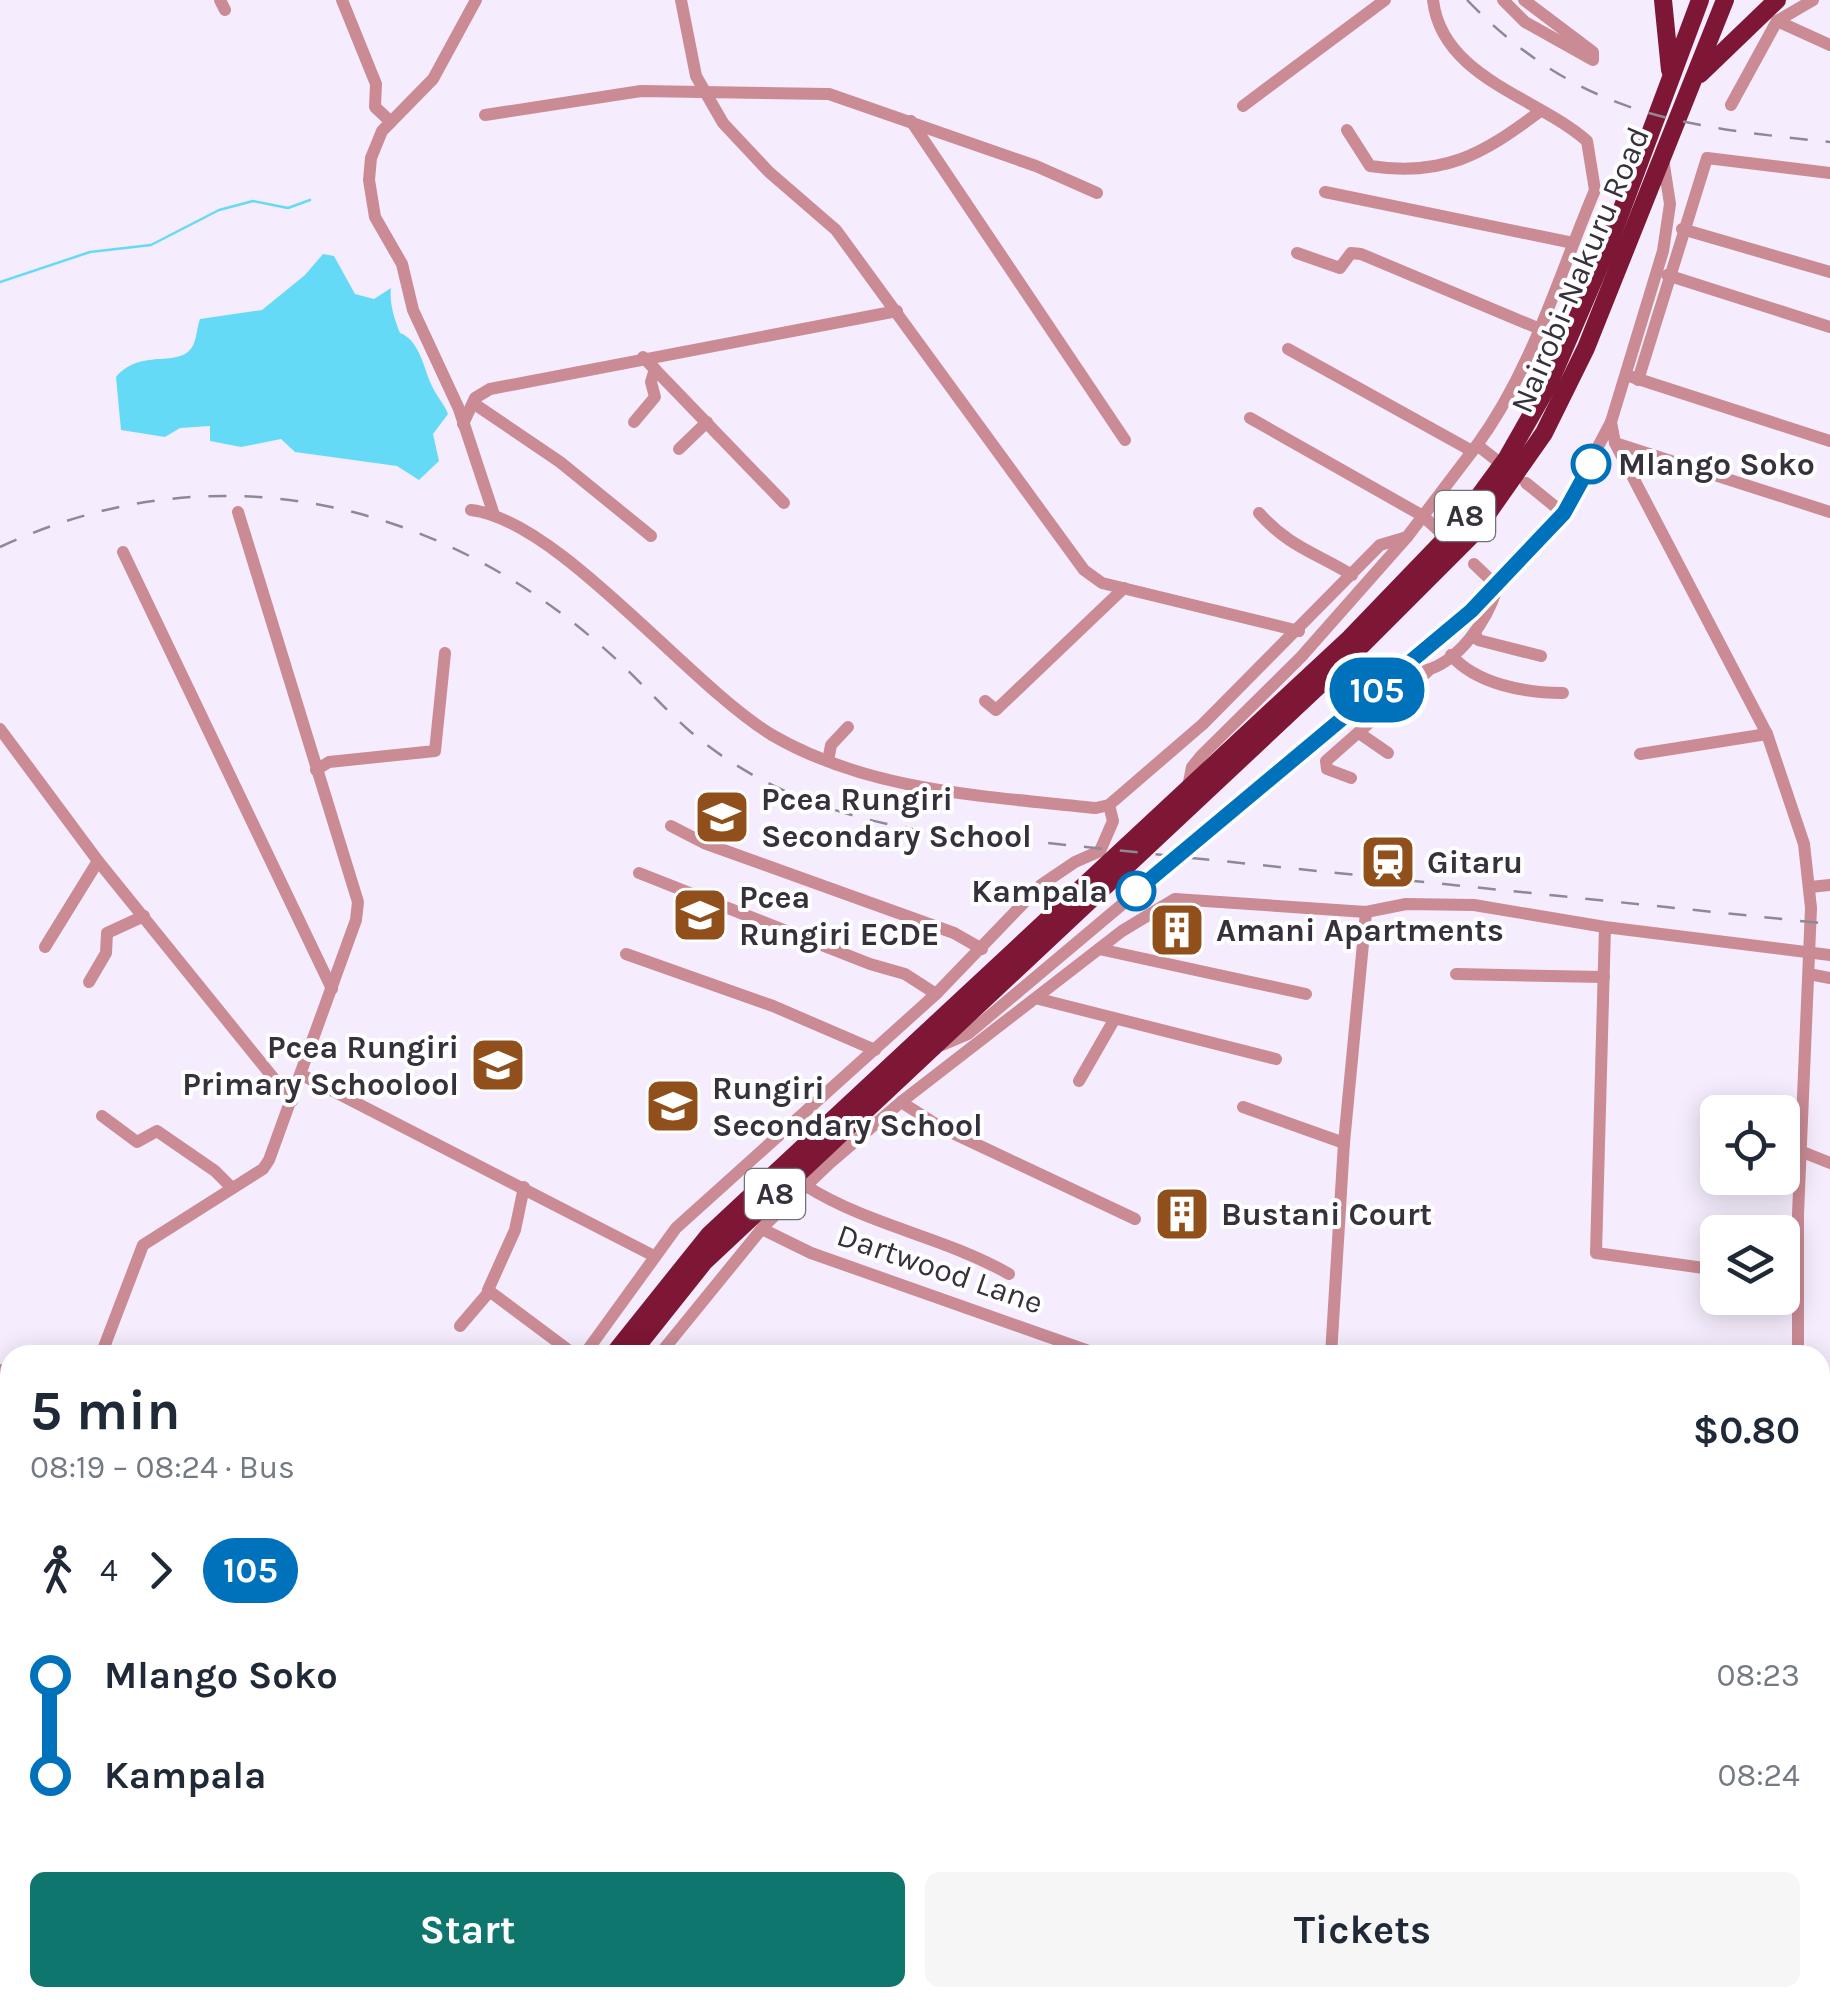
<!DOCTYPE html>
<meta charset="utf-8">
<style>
:root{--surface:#fff;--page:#f6f6f7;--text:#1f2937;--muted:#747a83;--accent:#0f766e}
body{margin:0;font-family:Karla,sans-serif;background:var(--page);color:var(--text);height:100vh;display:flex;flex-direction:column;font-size:38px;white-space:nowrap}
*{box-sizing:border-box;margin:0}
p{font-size:32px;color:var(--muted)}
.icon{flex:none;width:55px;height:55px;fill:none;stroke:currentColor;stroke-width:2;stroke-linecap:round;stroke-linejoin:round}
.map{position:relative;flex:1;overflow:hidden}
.sheet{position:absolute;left:0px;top:1345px;width:1830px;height:662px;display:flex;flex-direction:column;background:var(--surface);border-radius:30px 30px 0 0;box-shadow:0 5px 25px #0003}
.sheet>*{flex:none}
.badge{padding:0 20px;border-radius:32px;font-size:35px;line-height:65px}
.fabs{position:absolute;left:1700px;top:1095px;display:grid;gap:20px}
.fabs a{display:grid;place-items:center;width:100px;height:100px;border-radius:15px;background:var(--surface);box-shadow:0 5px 25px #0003;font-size:50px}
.map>.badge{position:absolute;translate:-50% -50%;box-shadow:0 0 0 5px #fff}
.legs{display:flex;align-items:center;gap:15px;height:110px;padding:0 30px;font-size:32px}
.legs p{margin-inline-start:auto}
.overview{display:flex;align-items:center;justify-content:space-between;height:170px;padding:0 30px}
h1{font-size:55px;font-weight:700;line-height:75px}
.cta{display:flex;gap:20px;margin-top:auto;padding:20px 30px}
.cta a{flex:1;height:115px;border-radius:15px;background:var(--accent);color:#fff;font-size:40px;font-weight:700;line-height:115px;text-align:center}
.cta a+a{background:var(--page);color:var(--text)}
ul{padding:0 30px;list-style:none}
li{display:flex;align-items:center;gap:35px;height:100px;font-size:38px}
li i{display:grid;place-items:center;width:15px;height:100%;margin:0 12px;background:currentColor}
li i::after{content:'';width:25px;height:25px;margin:-12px;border:8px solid;border-radius:50%;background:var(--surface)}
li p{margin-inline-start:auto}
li:first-child i{background:linear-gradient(#0000 50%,currentColor 0)}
li:last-child i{background:linear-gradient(currentColor 50%,#0000 0)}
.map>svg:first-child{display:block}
</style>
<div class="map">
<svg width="1830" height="2007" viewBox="0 0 1830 2007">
<rect width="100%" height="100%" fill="#f5edfd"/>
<!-- water -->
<path fill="#65daf7" d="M323 254 334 256 355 294 374 299 391 288C389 304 395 320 400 333 420 340 424 370 432 386 436 396 444 403 448 414L433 434 439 461 419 480 397 466 295 452 281 439 241 447 210 441V426L180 428 165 437 121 430 116 377C142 346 183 371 194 343 197 336 197 327 200 319L262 310 305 275Z"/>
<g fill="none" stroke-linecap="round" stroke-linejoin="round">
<!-- stream -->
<polyline stroke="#65daf7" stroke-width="2.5" points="0,282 90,252 151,245 219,210 253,201 288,208 310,200"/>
<!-- minor -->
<g stroke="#ca8b95" stroke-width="12">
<polyline points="220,0 225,10"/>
<polyline points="342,0 376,84 375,107 391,122"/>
<polyline points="476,0 433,79 382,131 371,158 369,180 375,217 402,264 413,310 459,409 493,512"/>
<polyline points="681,0 696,76 723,123 769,172 836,230 1084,570 1102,583 1299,631"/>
<path d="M1433 0C1442 78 1538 97 1587 141L1595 190C1558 277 1533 368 1477 445"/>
<polyline points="1503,0 1525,22 1593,60 1593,52 1524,0"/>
<polyline points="1777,21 1830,45"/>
<polyline points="1731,105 1777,21 1813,0"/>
<polyline points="1243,106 1385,0"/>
<polyline points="485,115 641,91 829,94 1036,166 1097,193"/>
<polyline points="911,121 1125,440"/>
<path d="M1347 130 1370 166C1443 177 1482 155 1539 112"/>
<polyline points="1325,192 1573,243"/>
<polyline points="1682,229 1830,272"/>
<polyline points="1297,253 1340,268 1351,253 1361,254 1540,329"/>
<polyline points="1667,275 1830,327"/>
<polyline points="1288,349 1472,451"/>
<polyline points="643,357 784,503"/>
<polyline points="1632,377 1830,441"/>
<polyline points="1638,380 1707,158 1830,173"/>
<polyline points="473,403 560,462 651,536"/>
<polyline points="1250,418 1423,516 1437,529"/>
<polyline points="634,422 655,397 651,382 655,369"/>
<polyline points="1611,422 1615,443 1767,734 1804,844 1811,908 1798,1214 1798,1355"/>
<polyline points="463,424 475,398 490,389 897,311"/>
<polyline points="1615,443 1830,512"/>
<polyline points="679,449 707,422"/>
<polyline points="1526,483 1563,513"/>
<path d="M471 510C559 520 689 685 772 735 870 792 986 796 1096 808L1109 805 1203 724 1380 545 1407 537 1477 445 1495 459"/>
<path d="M1259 513C1288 546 1316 553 1352 575"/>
<polyline points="123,552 332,989"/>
<polyline points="1474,564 1497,586"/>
<polyline points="1475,633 1478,640 1541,656"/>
<path d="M1451 655C1476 684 1525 693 1563 693"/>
<path d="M1424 671C1459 662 1487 621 1497 588"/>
<polyline points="985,701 996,710 1124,588"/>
<polyline points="0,729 98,861 292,1101"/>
<polyline points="1359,733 1388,753"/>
<polyline points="1640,754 1767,734"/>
<polyline points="828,761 831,745 848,727"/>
<polyline points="316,770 329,762 435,751 445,653"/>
<polyline points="1351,778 1327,769 1326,761 1428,671"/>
<polyline points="1188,787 1192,767 1201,756 1301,657 1407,537"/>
<polyline points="671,826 704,843 954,933 982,949"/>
<polyline points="639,873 870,964 905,974 936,994"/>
<polyline points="1810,887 1830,885"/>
<polyline points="1605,927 1596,1253 1718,1270"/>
<polyline points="45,947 98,861"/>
<polyline points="1099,949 1306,994"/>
<polyline points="626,954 773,1006 875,1050"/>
<polyline points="1456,974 1604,977"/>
<polyline points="1809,974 1830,978"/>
<polyline points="89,982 106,953 107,933 144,916"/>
<polyline points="1039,999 1276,1059"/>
<polyline points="942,1045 968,1034 1471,611 1563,513 1611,422 1663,251 1670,204 1663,159"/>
<polyline points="302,1075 654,1256"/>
<polyline points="1079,1081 1114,1020"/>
<polyline points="901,1102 942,1128 1135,1219"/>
<polyline points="1243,1107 1344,1143"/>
<polyline points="102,1116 137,1142 157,1131 215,1171 232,1188"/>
<polyline points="1800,1151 1830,1163"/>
<path d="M806 1186C870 1226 944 1237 1009 1274"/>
<polyline points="524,1187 515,1230 488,1290 575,1355"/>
<polyline points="764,1230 811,1253 1100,1355"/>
<polyline points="460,1326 489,1292"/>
<polyline points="101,1355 143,1245 263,1169 269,1160 356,920 358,902 238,512"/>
<polyline points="584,1355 676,1228 936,994 1041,885 1075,862 1100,851 1113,821 1109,805"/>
<polyline points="659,1355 764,1226 830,1163 901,1102 1122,931 1175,899 1366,912 1406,904 1474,905 1605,927 1830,955"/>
<polyline points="1331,1355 1344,1143 1366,912"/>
<polyline points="0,1370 10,1374"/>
<polyline points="1820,1400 1830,1401"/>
<polyline points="1820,1469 1830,1471"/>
<polyline points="0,1476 10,1480"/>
<polyline points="1820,1526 1830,1529"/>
<polyline points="1820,1585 1830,1588"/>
<polyline points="0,1607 10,1580"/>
<polyline points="0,1642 10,1649"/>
<polyline points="0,1740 10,1744"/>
<polyline points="1820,1765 1830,1765"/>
<polyline points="0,1884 10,1887"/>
<polyline points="0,1944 10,1945"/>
<polyline points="1820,1952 1830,1950"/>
<polyline points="224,1998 226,2007"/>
<polyline points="356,1998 372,2007"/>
<polyline points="428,1998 449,2007"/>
<polyline points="1096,1998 1106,2007"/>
<polyline points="1303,1998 1307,2007"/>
<polyline points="1386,1998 1387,2007"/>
<polyline points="1697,2007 1697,1998"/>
</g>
<!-- highway -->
<g stroke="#7e1635" stroke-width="18">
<polyline points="1663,0 1670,70"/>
<polyline points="1700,74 1777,0"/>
<polyline points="613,1355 709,1235 1350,638 1455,529 1507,458 1549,384 1607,249 1700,0"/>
<polyline points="630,1355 704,1262 1358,649 1474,533 1544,433 1586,348 1725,0"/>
<polyline points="0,1969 10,1970"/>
<polyline points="147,1998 162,2007"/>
<polyline points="186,2007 193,1998"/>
</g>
<!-- rail -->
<g stroke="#8f8996" stroke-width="2.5" stroke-dasharray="18 18" stroke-linecap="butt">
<path d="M1467 0C1579 115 1678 126 1830 142"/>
<path d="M0 547C208 450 429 496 599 644 632 672 660 705 692 733 756 787 831 814 912 829L1830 924"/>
</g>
</g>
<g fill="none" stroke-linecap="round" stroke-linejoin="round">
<!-- line-1 casing -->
<g stroke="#fff" stroke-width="22">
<polyline id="line-1" points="1136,891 1471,611 1564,513 1591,464"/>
</g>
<!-- line-1 -->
<use href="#line-1" stroke="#0072bc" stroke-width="15"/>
</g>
<!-- icons -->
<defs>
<g id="school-square" transform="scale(2.875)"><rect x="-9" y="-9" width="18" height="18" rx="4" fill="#91501b" stroke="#fff"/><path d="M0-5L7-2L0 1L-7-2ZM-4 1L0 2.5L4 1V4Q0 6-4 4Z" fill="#fff"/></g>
<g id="station-square" transform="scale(2.875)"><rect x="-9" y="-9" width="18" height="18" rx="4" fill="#91501b" stroke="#fff"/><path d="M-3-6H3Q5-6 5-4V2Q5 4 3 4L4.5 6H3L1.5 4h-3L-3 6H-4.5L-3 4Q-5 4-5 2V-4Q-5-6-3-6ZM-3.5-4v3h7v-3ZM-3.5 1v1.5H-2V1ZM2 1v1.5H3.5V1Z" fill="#fff"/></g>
<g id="building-square" transform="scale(2.875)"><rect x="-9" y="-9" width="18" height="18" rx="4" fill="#91501b" stroke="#fff"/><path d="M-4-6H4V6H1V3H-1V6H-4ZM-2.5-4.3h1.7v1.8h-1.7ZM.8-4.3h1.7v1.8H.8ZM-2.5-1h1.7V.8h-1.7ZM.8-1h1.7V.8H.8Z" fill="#fff"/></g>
</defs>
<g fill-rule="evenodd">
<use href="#school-square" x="722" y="817"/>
<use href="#station-square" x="1388" y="862"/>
<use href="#school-square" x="700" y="915"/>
<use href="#building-square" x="1177" y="930"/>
<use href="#school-square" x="498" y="1065"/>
<use href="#school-square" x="673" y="1106"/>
<use href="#building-square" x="1182" y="1214"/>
</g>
<!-- markers -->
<g fill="#fff" stroke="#0072bc" stroke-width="5">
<circle cx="1591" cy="464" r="18"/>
<circle cx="1136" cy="891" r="18"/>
</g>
<g text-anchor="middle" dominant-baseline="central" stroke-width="8" stroke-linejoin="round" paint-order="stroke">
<!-- shield labels -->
<g fill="#fff" stroke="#726f76" stroke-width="2.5">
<rect x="1435" y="491" width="60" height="50" rx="8"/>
<rect x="745" y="1169" width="60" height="50" rx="8"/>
</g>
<g font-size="30" font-weight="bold" fill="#36313c">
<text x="1465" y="516">A8</text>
<text x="775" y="1194">A8</text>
</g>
<!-- street labels -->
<g font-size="32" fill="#36313c" stroke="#fff">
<text transform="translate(1580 270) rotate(-67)">Nairobi-Nakuru Road</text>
<text transform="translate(940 1269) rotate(19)">Dartwood Lane</text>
</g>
<!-- stop labels -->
<g font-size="32" font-weight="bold" fill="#36313c" stroke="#fff" text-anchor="start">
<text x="1618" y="464">Mlango Soko</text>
<text x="1108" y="891" text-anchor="end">Kampala</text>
</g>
<!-- poi labels -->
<g font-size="32" font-weight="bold" fill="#36313c" stroke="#fff" text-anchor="start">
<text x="761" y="799">Pcea Rungiri<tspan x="761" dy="37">Secondary School</tspan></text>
<text x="1427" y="862">Gitaru</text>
<text x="739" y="897">Pcea<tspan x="739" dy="37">Rungiri ECDE</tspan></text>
<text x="1216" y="930">Amani Apartments</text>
<text x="459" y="1047" text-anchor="end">Pcea Rungiri<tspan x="459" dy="37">Primary Schoolool</tspan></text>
<text x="712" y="1088">Rungiri<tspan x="712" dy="37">Secondary School</tspan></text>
<text x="1221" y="1214">Bustani Court</text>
</g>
</g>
</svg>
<div class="fabs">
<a><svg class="icon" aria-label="locate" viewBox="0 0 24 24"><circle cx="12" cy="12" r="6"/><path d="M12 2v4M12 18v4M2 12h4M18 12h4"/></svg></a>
<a><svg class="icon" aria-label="layers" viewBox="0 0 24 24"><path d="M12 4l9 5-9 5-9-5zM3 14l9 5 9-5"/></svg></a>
</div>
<b class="badge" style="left:1377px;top:690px;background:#0072bc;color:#fff">105</b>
<section class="sheet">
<div class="overview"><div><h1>5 min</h1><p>08:19 – 08:24 · Bus</p></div><b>$0.80</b></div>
<div class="legs"><svg class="icon" aria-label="walk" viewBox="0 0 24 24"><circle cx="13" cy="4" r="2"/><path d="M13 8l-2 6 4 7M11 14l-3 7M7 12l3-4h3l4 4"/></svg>4<svg class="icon" aria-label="forward" viewBox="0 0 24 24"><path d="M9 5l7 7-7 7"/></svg><b class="badge" style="background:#0072bc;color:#fff">105</b></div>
<ul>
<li><i style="color:#0072bc"></i><b>Mlango Soko</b><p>08:23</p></li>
<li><i style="color:#0072bc"></i><b>Kampala</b><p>08:24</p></li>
</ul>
<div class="cta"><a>Start</a><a>Tickets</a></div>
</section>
</div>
